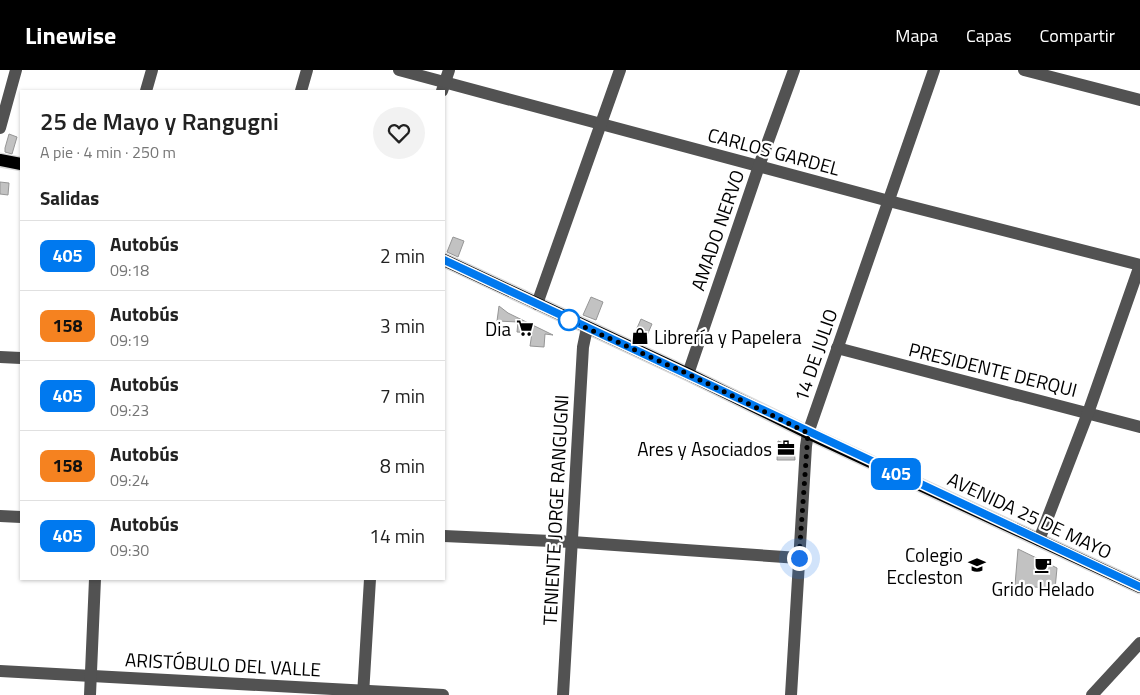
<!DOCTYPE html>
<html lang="es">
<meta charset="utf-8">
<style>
:root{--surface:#fff;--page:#f2f2f2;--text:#222;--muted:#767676;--line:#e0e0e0;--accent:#000}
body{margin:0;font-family:"Titillium Web",sans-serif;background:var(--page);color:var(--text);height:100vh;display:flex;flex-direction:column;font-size:19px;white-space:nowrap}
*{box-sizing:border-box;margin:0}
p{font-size:16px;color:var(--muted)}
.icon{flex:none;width:28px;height:28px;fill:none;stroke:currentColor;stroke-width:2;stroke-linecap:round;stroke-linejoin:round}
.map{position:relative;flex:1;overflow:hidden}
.side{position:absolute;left:20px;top:20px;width:425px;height:490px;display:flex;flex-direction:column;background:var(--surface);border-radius:0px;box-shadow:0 1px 4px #0004}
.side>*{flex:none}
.badge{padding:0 10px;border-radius:8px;font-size:18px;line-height:32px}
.you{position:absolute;width:25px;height:25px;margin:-12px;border:4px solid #fff;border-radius:50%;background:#1a73e8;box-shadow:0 0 0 8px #1a73e833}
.map>.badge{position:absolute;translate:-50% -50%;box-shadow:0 0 0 2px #fff}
h2{padding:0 20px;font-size:19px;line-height:45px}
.round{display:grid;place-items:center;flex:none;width:52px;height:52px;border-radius:26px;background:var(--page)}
.head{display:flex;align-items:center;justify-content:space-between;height:85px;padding:0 20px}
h1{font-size:24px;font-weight:600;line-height:38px}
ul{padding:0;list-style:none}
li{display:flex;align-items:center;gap:15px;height:70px;padding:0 20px;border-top:1px solid var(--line)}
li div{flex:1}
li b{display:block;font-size:19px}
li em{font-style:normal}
li .badge{min-width:55px;font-weight:700;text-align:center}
header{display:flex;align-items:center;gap:30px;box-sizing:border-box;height:70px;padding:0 25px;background:var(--accent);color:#fff}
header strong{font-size:24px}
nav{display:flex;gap:28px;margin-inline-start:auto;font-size:18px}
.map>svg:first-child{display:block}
</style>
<header>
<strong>Linewise</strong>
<nav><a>Mapa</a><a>Capas</a><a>Compartir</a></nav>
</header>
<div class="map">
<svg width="1140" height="625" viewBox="0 0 1140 625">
<rect width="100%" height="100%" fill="#fff"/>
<!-- building -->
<g fill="#c2c2c2" stroke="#969696">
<polygon points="9,64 17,67 12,84 5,82 5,78"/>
<polygon points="0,112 9,113 8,125 0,124"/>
<polygon points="453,167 464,171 458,187 447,182"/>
<polygon points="591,227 603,232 596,250 583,245"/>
<polygon points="499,236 508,243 553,265 545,264 544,277 530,276 532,263 517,262 518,252 497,251"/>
<polygon points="641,249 652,254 645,270 634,265"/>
<polygon points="778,371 794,376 795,390 777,390"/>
<polygon points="1018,479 1057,498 1055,519 1015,515"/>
</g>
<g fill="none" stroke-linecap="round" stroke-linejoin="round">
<!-- major casing -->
<g stroke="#dbdbdb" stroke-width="15">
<g id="major">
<polyline points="0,90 21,94"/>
<polyline points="444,190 688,304 808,363 1140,517"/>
</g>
</g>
<!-- minor -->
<g stroke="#525252" stroke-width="12">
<polyline points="399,0 889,131 1140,195"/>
<polyline points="1024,0 1140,30"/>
<polyline points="146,21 152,0"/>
<polyline points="301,21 307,0"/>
<polyline points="442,21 449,0"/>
<polyline points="0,58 16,0"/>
<polyline points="537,234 620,0"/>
<polyline points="837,278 1140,357"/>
<polyline points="0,287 21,288"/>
<polyline points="688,304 759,96 794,0"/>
<polyline points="0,446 21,447"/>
<polyline points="444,466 572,472 799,488"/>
<polyline points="1039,470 1088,343 1140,195"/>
<polyline points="0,601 443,625"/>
<polyline points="90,625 95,509"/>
<polyline points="363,625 370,509"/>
<polyline points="563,625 583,277 587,258"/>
<polyline points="791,625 806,376 808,363 934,0"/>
<polyline points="1092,625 1140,573"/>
</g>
<!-- major -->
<use href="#major" stroke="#000" stroke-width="12"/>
</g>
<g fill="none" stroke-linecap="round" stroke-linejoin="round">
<!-- line casing -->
<g stroke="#fff" stroke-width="11">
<path id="line" d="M444 190C675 300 907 409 1140 517"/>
</g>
<!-- line -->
<use href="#line" stroke="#0079ef" stroke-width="8"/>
<!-- walk -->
<polyline stroke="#000" stroke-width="5" stroke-dasharray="0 9" points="569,250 688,304 808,363 799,488"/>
</g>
<!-- icons -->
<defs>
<g id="supermarket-bare" transform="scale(1.35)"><path d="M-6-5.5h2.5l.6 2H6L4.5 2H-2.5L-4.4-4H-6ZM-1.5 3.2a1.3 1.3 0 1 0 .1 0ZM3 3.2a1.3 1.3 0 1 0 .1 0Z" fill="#000" stroke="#fff" stroke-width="2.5" paint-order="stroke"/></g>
<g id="shop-bare" transform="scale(1.35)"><path d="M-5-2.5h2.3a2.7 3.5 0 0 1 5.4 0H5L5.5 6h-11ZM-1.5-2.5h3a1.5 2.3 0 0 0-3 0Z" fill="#000" stroke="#fff" stroke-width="2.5" paint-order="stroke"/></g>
<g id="office-bare" transform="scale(1.35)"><path d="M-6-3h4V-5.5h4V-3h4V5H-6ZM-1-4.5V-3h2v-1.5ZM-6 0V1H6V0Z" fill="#000" stroke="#fff" stroke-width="2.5" paint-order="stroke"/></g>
<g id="school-bare" transform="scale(1.35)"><path d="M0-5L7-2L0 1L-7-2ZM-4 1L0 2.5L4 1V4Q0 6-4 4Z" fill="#000" stroke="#fff" stroke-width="2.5" paint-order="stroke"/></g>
<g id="cafe-bare" transform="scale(1.35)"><path d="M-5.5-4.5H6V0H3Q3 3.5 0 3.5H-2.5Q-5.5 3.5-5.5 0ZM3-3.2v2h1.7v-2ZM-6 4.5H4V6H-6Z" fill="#000" stroke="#fff" stroke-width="2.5" paint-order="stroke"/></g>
</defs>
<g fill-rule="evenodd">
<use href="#supermarket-bare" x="525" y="258"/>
<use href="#shop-bare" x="640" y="266"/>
<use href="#office-bare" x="786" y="378"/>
<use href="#school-bare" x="977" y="495"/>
<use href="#cafe-bare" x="1043" y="495"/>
</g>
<!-- markers -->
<circle fill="#fff" stroke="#0079ef" stroke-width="2.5" cx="569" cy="250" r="10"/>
<g text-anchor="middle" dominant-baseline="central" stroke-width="4.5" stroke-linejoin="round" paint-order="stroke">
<!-- street labels -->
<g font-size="19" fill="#000" stroke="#fff">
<text transform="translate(774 81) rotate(15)">CARLOS GARDEL</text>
<text transform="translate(717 160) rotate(-71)">AMADO NERVO</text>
<text transform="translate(815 285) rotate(-71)">14 DE JULIO</text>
<text transform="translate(993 299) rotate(14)">PRESIDENTE DERQUI</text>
<text transform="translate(555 440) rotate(-87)">TENIENTE JORGE RANGUGNI</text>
<text transform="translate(1030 445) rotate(25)">AVENIDA 25 DE MAYO</text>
<text transform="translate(223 594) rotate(3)">ARISTÓBULO DEL VALLE</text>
</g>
<!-- poi labels -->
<g font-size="19" fill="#000" stroke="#fff" text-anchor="end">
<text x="511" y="258">Dia</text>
<text x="654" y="266" text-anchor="start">Librería y Papelera</text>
<text x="772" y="378">Ares y Asociados</text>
<text x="963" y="484">Colegio<tspan x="963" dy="22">Eccleston</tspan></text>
<text x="1043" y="518" text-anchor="middle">Grido Helado</text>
</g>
</g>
</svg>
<div class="you" style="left:799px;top:488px"></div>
<b class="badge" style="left:896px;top:404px;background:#0079ef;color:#fff">405</b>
<section class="side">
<div class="head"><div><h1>25 de Mayo y Rangugni</h1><p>A pie · 4 min · 250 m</p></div><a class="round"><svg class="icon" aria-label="heart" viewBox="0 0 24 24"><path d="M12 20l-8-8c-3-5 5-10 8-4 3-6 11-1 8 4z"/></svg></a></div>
<h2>Salidas</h2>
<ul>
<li><span class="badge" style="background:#0079ef;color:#fff">405</span><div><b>Autobús</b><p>09:18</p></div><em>2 min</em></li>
<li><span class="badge" style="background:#f58220;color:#111">158</span><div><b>Autobús</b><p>09:19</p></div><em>3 min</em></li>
<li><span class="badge" style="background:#0079ef;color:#fff">405</span><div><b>Autobús</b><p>09:23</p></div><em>7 min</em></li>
<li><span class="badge" style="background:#f58220;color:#111">158</span><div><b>Autobús</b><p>09:24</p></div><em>8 min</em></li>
<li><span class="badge" style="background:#0079ef;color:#fff">405</span><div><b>Autobús</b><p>09:30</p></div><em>14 min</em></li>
</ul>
</section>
</div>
